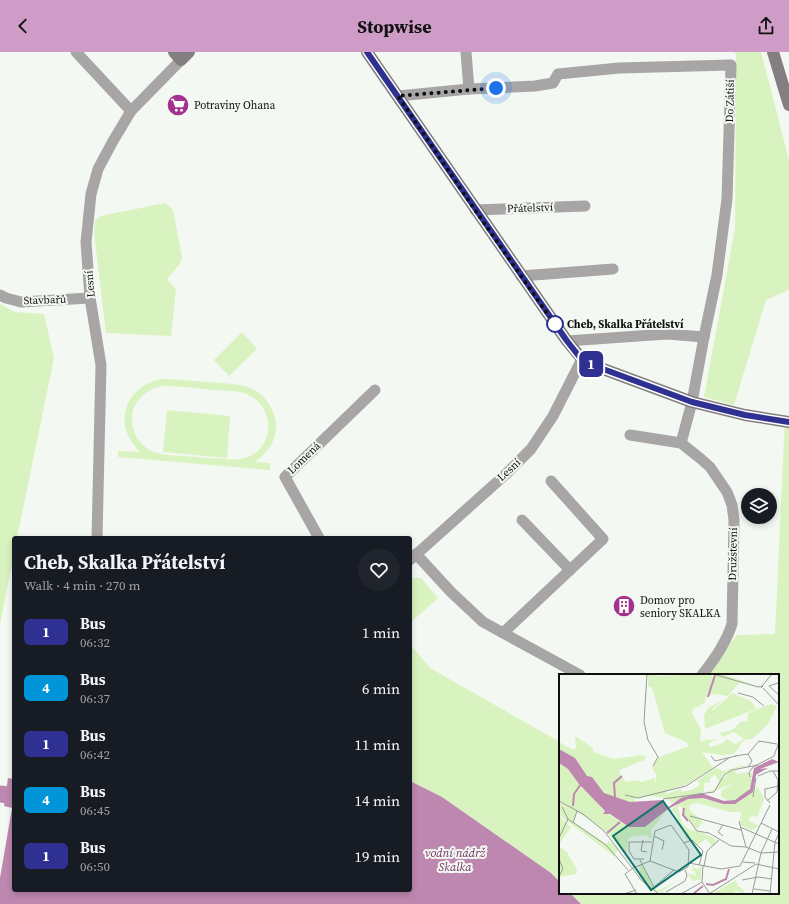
<!DOCTYPE html>
<meta charset="utf-8">
<style>
:root{--surface:#171b24;--page:#20242c;--text:#f1f3f6;--muted:#9ea1a6;--accent:#ce9cc7}
body{margin:0;font-family:"Source Serif 4",serif;background:var(--page);color:var(--text);height:100vh;display:flex;flex-direction:column;font-size:15px;white-space:nowrap}
*{box-sizing:border-box;margin:0}
p{font-size:13px;color:var(--muted)}
.icon{flex:none;width:22px;height:22px;fill:none;stroke:currentColor;stroke-width:2;stroke-linecap:round;stroke-linejoin:round}
.map{position:relative;flex:1;overflow:hidden}
.drawer{position:absolute;left:12px;top:484px;width:400px;height:356px;display:flex;flex-direction:column;background:var(--surface);border-radius:4px;box-shadow:0 2px 6px #0003}
.drawer>*{flex:none}
.badge{padding:0 8px;border-radius:6px;font-size:14px;line-height:26px}
.fabs{position:absolute;left:741px;top:436px;display:grid;gap:8px}
.fabs a{display:grid;place-items:center;width:36px;height:36px;border-radius:50%;background:var(--surface);box-shadow:0 2px 6px #0003;font-size:20px}
.you{position:absolute;width:20px;height:20px;margin:-10px;border:3px solid #fff;border-radius:50%;background:#1a73e8;box-shadow:0 0 0 6px #1a73e833}
.map>.badge{position:absolute;translate:-50% -50%;box-shadow:0 0 0 2px #fff}
.round{display:grid;place-items:center;flex:none;width:42px;height:42px;border-radius:21px;background:var(--page)}
.summary{display:flex;align-items:center;justify-content:space-between;height:68px;padding:0 12px}
h1{font-size:19px;font-weight:700;line-height:30px}
ul{padding:0;list-style:none}
li{display:flex;align-items:center;gap:12px;height:56px;padding:0 12px}
li div{flex:1}
li b{display:block;font-size:15px}
li em{font-style:normal}
li .badge{min-width:44px;font-weight:700;text-align:center}
header{display:flex;justify-content:space-between;align-items:center;height:52px;padding:0 12px;background:var(--accent);color:#111;font-size:18px;font-weight:700}
.map>svg:first-child{display:block}
</style>
<header><svg class="icon" aria-label="back" viewBox="0 0 24 24"><path d="M15 5l-7 7 7 7"/></svg>Stopwise<svg class="icon" aria-label="share" viewBox="0 0 24 24"><path d="M12 15V3M7 8l5-5 5 5M5 13v7h14v-7"/></svg></header>
<div class="map">
<svg width="789" height="852" viewBox="0 0 789 852">
<rect width="100%" height="100%" fill="#f4f8f2"/>
<!-- green -->
<g fill="#d8f3bf" fill-rule="evenodd">
<polygon points="734,0 761,0 789,108 789,238 766,248 734,353 704,345 735,176 736,3"/>
<polygon points="165,151 173,158 182,205 179,213 168,226 168,229 176,237 171,284 106,281 94,181 95,169 101,164"/>
<polygon points="0,252 15,260 44,262 54,306 17,486 14,486 14,503 0,572"/>
<polygon points="242,280 257,297 229,324 214,308"/>
<path d="M161 327C177 327 192 329 207 330 219 331 232 331 244 334 262 338 275 355 276 374 276 390 267 401 255 410L270 411V418L118 405V399L140 400C112 373 124 335 161 327ZM162 334C179 334 196 336 213 338 225 339 239 338 249 343 274 355 275 392 250 404 242 408 234 408 226 407 211 406 196 405 181 404 173 403 164 403 157 401 139 396 128 376 133 358 138 344 149 337 162 334Z"/>
<polygon points="167,358 230,364 227,406 163,400"/>
<polygon points="785,365 789,370 789,852 581,852 570,841 778,841 778,623 707,623 737,583 775,582"/>
<polygon points="410,526 421,526 438,546 410,571"/>
<polygon points="410,592 430,616 560,690 560,830 551,821 442,745 410,729"/>
</g>
<!-- water -->
<polygon fill="#bd87af" points="8,726 14,727 14,838 410,838 410,729 442,745 551,821 560,830 560,841 570,841 581,852 0,852 0,826 12,756 4,754"/>
<g fill="none" stroke-linecap="round" stroke-linejoin="round">
<!-- river -->
<polyline stroke="#bd87af" stroke-width="17" points="0,742 14,744"/>
<!-- street -->
<g stroke="#a8a5a7" stroke-width="11">
<polyline points="76,0 131,59"/>
<polyline points="466,0 469,37"/>
<polyline points="398,44 469,37 535,34 553,31 558,22 619,16 731,13 727,147 717,223 704,285 692,350 681,391"/>
<polyline points="475,158 585,154"/>
<polyline points="521,224 613,217"/>
<polyline points="0,243 6,246 21,250 90,246"/>
<polyline points="567,289 667,282 704,285"/>
<path d="M630 383 681 391 701 407 710 415 727 440 732 453 734 468 732 572C726 591 715 607 702 623"/>
<polyline points="522,468 570,518"/>
<polyline points="97,486 101,313 90,246 86,190 91,142 98,117 113,89 131,59 181,8"/>
<polyline points="319,486 285,425 375,338"/>
<polyline points="416,502 451,540 483,570 580,623"/>
<polyline points="410,508 507,421 531,397 553,364 582,307"/>
<polyline points="503,581 603,487 551,429"/>
</g>
<!-- secondary -->
<g stroke="#827e81" stroke-width="12">
<polyline points="174,0 181,8 189,0"/>
<polyline points="367,0 567,289 582,307 595,314 692,350 745,363 789,370"/>
<polyline points="773,0 789,53"/>
</g>
</g>
<g fill="none" stroke-linecap="round" stroke-linejoin="round">
<!-- line casing -->
<g stroke="#fff" stroke-width="9">
<polyline id="line" points="367,0 567,289 582,308 595,314 692,350 745,363 789,370"/>
</g>
<!-- line -->
<use href="#line" stroke="#2e3092" stroke-width="6"/>
<!-- walk -->
<polyline stroke="#0f100e" stroke-width="4" stroke-dasharray="0 7.2" points="496,36 398,44 475,158 558,277 555,272"/>
</g>
<!-- icons -->
<defs>
<g id="supermarket-disc" transform="scale(1.15)"><circle r="9.5" fill="#a3328e" stroke="#f4f8f2"/><path d="M-6-5.5h2.5l.6 2H6L4.5 2H-2.5L-4.4-4H-6ZM-1.5 3.2a1.3 1.3 0 1 0 .1 0ZM3 3.2a1.3 1.3 0 1 0 .1 0Z" fill="#fff"/></g>
<g id="building-disc" transform="scale(1.15)"><circle r="9.5" fill="#a3328e" stroke="#f4f8f2"/><path d="M-4-6H4V6H1V3H-1V6H-4ZM-2.5-4.3h1.7v1.8h-1.7ZM.8-4.3h1.7v1.8H.8ZM-2.5-1h1.7V.8h-1.7ZM.8-1h1.7V.8H.8Z" fill="#fff"/></g>
</defs>
<g fill-rule="evenodd">
<use href="#supermarket-disc" x="178" y="53"/>
<use href="#building-disc" x="624" y="554"/>
</g>
<!-- markers -->
<circle fill="#fff" stroke="#2e3092" stroke-width="2" cx="555" cy="272" r="8"/>
<g text-anchor="middle" dominant-baseline="central" stroke-width="4" stroke-linejoin="round" paint-order="stroke">
<!-- street labels -->
<g font-size="11" fill="#0f100e" stroke="#f4f8f2">
<text transform="translate(730 49) rotate(-89)">Do Zátiší</text>
<text transform="translate(530 156) rotate(-2)">Přátelství</text>
<text transform="translate(90 232) rotate(-95)">Lesní</text>
<text transform="translate(45 248) rotate(-2)">Stavbařů</text>
<text transform="translate(304 406) rotate(-44)">Lomená</text>
<text transform="translate(509 418) rotate(-43)">Lesní</text>
<text transform="translate(733 502) rotate(-89)">Družstevní</text>
</g>
<!-- poi labels -->
<g font-size="11" fill="#0f100e" stroke="#f4f8f2" text-anchor="start">
<text x="194" y="53">Potraviny Ohana</text>
<text x="640" y="548">Domov pro<tspan x="640" dy="13">seniory SKALKA</tspan></text>
</g>
<!-- stop labels -->
<g font-size="11" font-weight="bold" fill="#0f100e" stroke="#f4f8f2" text-anchor="start">
<text x="567" y="272">Cheb, Skalka Přátelství</text>
</g>
<!-- water labels -->
<g font-size="12" font-style="italic" fill="#733165" stroke="#f4f8f2">
<text x="455" y="801">vodní nádrž<tspan x="455" dy="14">Skalka</tspan></text>
</g>
</g>
<!-- overview -->
<g transform="translate(559 622)">
<rect width="220" height="220" fill="#f4f8f2"/>
<path d="M89 0H98L96 2 150 0 154 3 163 0 198 12 212 0 199 12 181 8 169 22 154 20 147 23 146 29 134 35 133 39 142 56 141 67 159 65 149 70 152 73 164 69 168 65 176 70 185 65 175 58 164 63 161 59 173 56 183 47 188 48 189 39 212 30 218 32 209 50 193 65 185 66 175 80 162 81 143 78 154 94 128 110 107 117V120L122 115 123 118 135 115 141 110 138 107 156 94 165 97 183 91 188 92 174 95 163 101 161 107 172 97 176 96 177 100 189 98 193 99 192 110 188 118 176 126 168 127H163L169 126 162 123V117L174 109 156 117 147 118 155 116 161 109 156 101 152 103 150 109H145V118L113 129 108 124 90 122 76 124V129L65 127 45 119 33 103 28 102 16 84 0 75V68L14 76 17 74 16 62 33 73 35 78 54 85 84 81 87 83 85 86 61 96 60 99 67 108 80 106 82 108 96 104 97 112V100L93 94 100 83 130 72 127 68 106 59 93 14 89 12ZM174 19 193 28 197 35 146 55 145 41 149 34 164 26 153 35 154 36ZM0 89 9 95 46 138 70 153H86L107 137 92 157 93 166 87 161 70 163 67 179 76 193 47 157 0 126ZM198 112 205 125 198 144 194 141 189 146 200 152 193 156 181 151 182 138H171L138 129 131 131 130 135 144 148 138 155 125 141 122 132 119 133 123 150 133 157 135 156 151 162 156 165 157 169 153 172 147 165 139 171 132 165 128 166 116 139 111 136 126 126 139 123 164 130H176L196 117ZM0 128 18 137 14 147 47 170 50 167 59 175 55 182 0 141ZM0 142 12 153 0 170ZM0 173 8 178 18 196 17 200 1 203 0 214ZM82 190 95 214 100 216 117 208 103 217 109 220 96 217 81 202 80 191ZM134 191 138 196 142 192V205L134 207 129 201 118 208 130 200 137 201 136 197H133ZM177 206 179 212 185 216 184 220 177 217 174 220H153Z" fill="#d8f3bf"/>
<path d="M0 75 16 84 28 102 33 103 45 119 71 128 104 126 108 134 122 124 142 119 165 127 176 126 191 115 195 94 213 85 220 88 201 95 209 94 197 101 194 118 176 130H164L144 124 129 125 109 135 86 153H70L51 140H44L46 137 20 110 9 95 0 89Z" fill="#bd87af"/>
<path fill="none" stroke="#bd87af" stroke-width="2" d="M149 23 156 1M56 123 55 109 63 102M14 132 15 120 22 110M125 134 124 141 129 147M48 159 61 148M147 210 154 211 167 205 170 195M134 220 144 212"/>
<path fill="none" stroke="#989b97" stroke-width="1" d="M88 0 85 48 89 66 99 83 94 92M154 0 199 13 204 12 202 14M220 2V15M219 9 210 12 220 21M203 12 213 0M204 14 220 31M179 19 194 23 205 32M152 82 156 87 177 82M176 82 189 80 200 67 218 70M189 93 193 87 189 80M199 102 211 97H220M191 103 190 99 194 93 215 82 220 68M66 121 79 124 127 112 170 84M194 123 197 104M104 125 155 118 165 101 173 96 199 91M0 127 24 140 45 157 83 207 100 220M208 127 218 118 219 106 214 97M211 129 206 123V115L220 112M3 133 9 145M131 142 182 156M130 146 138 157 150 159 172 172 187 173M180 147 187 173 202 179M14 149 18 137M202 149 220 158M164 151 159 158 164 162M181 153 220 170M95 162 105 167 103 176M0 164 9 145 47 171 69 196M84 166 82 177 88 178M125 169 133 166 144 177 140 191M202 179 220 178M0 185 4 195 0 202M85 185H75L70 177V168H93M81 186 95 213 115 196M184 188 196 189M130 189 162 195 181 192 211 131M144 191 143 208 151 220M145 192 148 177 160 166M183 206 199 203 213 205M195 215 211 217M107 218 126 207 128 201 126 196M65 220 77 216M78 220 66 200 74 194 91 187 120 198 129 193 130 176 112 151 96 157 91 187M122 220 143 208M150 220 197 190 220 195M193 220 202 179 213 155M211 220 216 168 220 159"/>
<path fill="#0f766e" fill-opacity="0.15" stroke="#0f766e" stroke-width="2" d="M104 127 142 181 92 216 54 162Z"/>
<rect width="220" height="220" fill="none" stroke="#0f100e" stroke-width="2"/>
</g>
</svg>
<div class="fabs">
<a><svg class="icon" aria-label="layers" viewBox="0 0 24 24"><path d="M12 4l9 5-9 5-9-5zM3 14l9 5 9-5"/></svg></a>
</div>
<div class="you" style="left:496px;top:36px"></div>
<b class="badge" style="left:591px;top:312px;background:#2e3092;color:#fff">1</b>
<section class="drawer">
<div class="summary"><div><h1>Cheb, Skalka Přátelství</h1><p>Walk · 4 min · 270 m</p></div><a class="round"><svg class="icon" aria-label="heart" viewBox="0 0 24 24"><path d="M12 20l-8-8c-3-5 5-10 8-4 3-6 11-1 8 4z"/></svg></a></div>
<ul>
<li><span class="badge" style="background:#2e3092;color:#fff">1</span><div><b>Bus</b><p>06:32</p></div><em>1 min</em></li>
<li><span class="badge" style="background:#0095d9;color:#fff">4</span><div><b>Bus</b><p>06:37</p></div><em>6 min</em></li>
<li><span class="badge" style="background:#2e3092;color:#fff">1</span><div><b>Bus</b><p>06:42</p></div><em>11 min</em></li>
<li><span class="badge" style="background:#0095d9;color:#fff">4</span><div><b>Bus</b><p>06:45</p></div><em>14 min</em></li>
<li><span class="badge" style="background:#2e3092;color:#fff">1</span><div><b>Bus</b><p>06:50</p></div><em>19 min</em></li>
</ul>
</section>
</div>
